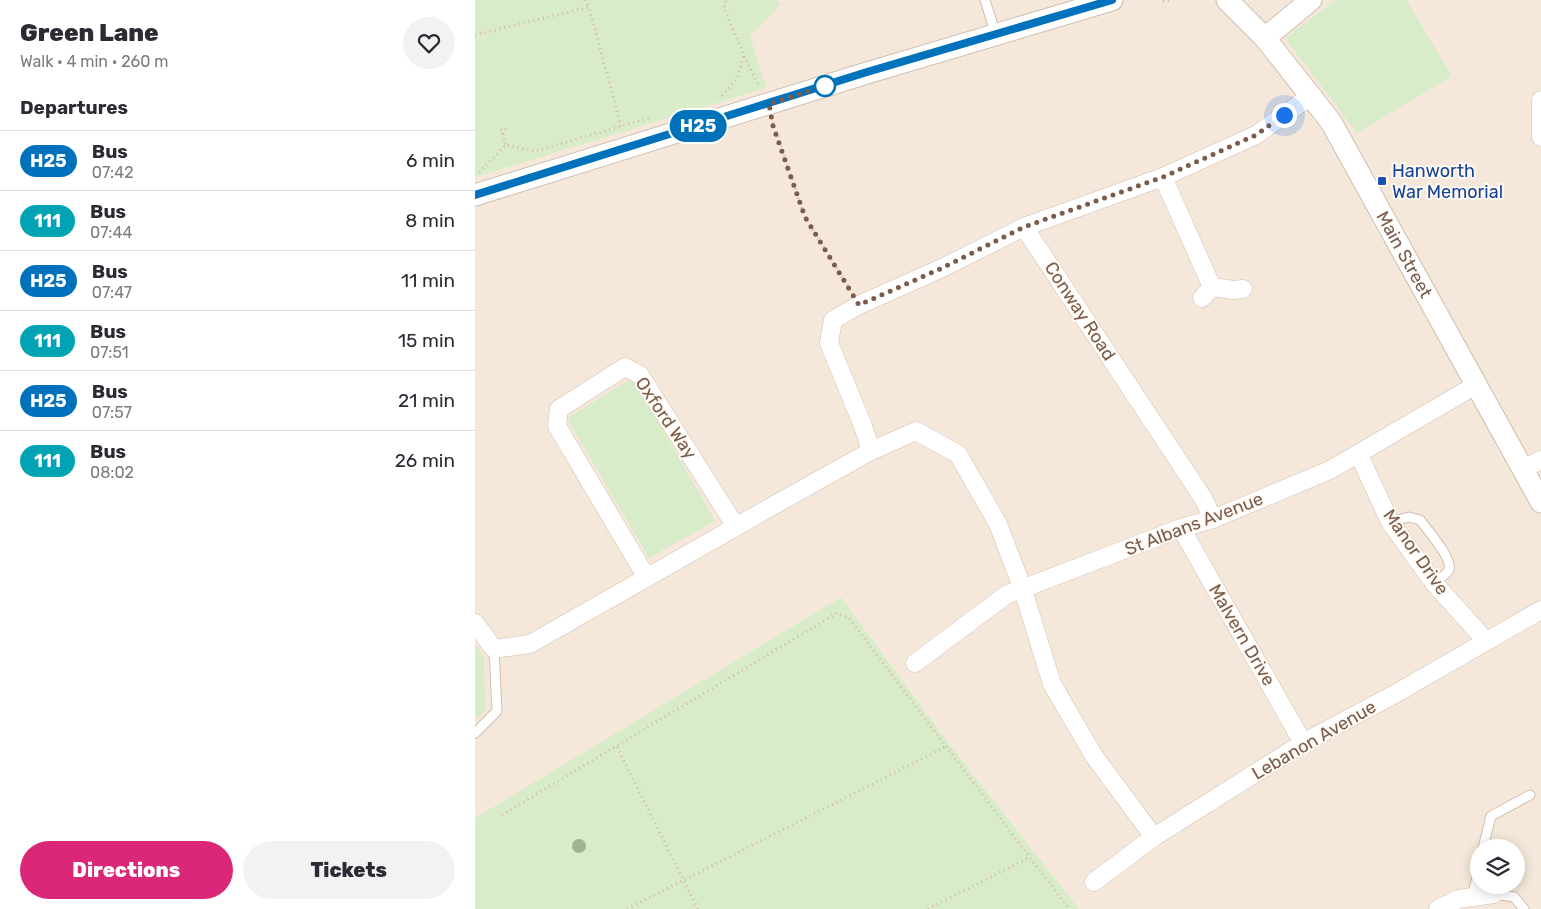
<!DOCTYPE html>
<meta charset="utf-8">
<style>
:root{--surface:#fff;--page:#f2f2f3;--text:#2b2b33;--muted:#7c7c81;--line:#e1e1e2;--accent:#db2777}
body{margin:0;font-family:Rubik,sans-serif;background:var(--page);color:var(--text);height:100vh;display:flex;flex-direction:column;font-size:19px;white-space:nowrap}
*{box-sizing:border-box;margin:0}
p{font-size:16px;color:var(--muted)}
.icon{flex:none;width:28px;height:28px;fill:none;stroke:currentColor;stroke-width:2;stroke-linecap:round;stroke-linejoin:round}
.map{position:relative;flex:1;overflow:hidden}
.details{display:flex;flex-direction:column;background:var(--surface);width:475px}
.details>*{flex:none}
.badge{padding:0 10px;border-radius:16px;font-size:18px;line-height:32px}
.controls{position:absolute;left:995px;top:839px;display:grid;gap:10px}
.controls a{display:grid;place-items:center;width:55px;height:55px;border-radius:50%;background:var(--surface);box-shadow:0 2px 12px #0003;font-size:25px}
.you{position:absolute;width:25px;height:25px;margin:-12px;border:4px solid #fff;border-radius:50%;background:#1a73e8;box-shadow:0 0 0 8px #1a73e833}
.map>.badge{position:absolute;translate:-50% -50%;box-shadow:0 0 0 2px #fff}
h2{padding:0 20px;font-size:19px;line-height:45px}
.round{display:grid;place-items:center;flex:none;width:52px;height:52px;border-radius:26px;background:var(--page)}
.headline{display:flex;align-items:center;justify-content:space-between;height:85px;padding:0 20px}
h1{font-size:24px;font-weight:800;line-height:38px}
.action{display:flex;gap:10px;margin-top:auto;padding:10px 20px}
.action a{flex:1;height:58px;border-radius:30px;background:var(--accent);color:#fff;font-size:20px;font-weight:800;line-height:58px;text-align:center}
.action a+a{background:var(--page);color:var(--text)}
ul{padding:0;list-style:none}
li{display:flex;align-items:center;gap:15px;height:60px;padding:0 20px;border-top:1px solid var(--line)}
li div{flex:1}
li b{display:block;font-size:19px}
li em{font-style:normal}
li .badge{min-width:55px;font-weight:700;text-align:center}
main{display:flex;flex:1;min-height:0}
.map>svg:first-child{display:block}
</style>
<main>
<section class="details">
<div class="headline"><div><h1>Green Lane</h1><p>Walk · 4 min · 260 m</p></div><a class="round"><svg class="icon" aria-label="heart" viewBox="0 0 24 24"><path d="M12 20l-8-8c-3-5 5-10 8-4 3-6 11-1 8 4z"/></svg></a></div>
<h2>Departures</h2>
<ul>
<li><span class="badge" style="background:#0072bc;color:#fff">H25</span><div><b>Bus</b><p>07:42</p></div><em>6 min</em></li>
<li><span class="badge" style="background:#00a3b4;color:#fff">111</span><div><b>Bus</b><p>07:44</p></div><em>8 min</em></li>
<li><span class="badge" style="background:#0072bc;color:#fff">H25</span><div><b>Bus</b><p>07:47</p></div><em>11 min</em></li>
<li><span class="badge" style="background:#00a3b4;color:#fff">111</span><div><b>Bus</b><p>07:51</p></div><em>15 min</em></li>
<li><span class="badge" style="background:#0072bc;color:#fff">H25</span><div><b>Bus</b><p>07:57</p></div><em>21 min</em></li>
<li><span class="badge" style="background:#00a3b4;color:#fff">111</span><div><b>Bus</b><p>08:02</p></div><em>26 min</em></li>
</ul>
<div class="action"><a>Directions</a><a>Tickets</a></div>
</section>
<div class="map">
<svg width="1066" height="909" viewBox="0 0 1066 909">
<rect width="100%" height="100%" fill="#fdf6ec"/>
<!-- residential -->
<path fill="#f5e8da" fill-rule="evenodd" d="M0 0H1066V909H604L472 741 366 597 0 818ZM1004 848H1041V885H1004Z"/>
<!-- green -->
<g fill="#d8ecc9">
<polygon points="0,0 302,0 306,4 275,36 291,88 0,177"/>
<polygon points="861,0 931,0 977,76 882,133 810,38"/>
<polygon points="158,378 240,521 174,558 92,418"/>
<polygon points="366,597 472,741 604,909 0,909 0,818"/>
<polygon points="0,644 9,657 10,710 3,719 0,714"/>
</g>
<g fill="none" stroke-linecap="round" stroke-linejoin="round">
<!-- service casing -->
<g stroke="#d1beb0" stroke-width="11">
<g id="service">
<polyline points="510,0 521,35"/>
<path d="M915 522 934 517 945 520C952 529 978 559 974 570 971 575 964 579 959 583"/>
<polyline points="0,733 22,711 19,649"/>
<polyline points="1008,848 1016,816 1055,795"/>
<polyline points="1019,894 1039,897 1049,909"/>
<polyline points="997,897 1004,869"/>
</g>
</g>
<!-- minor casing -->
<g stroke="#d1beb0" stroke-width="19">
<g id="minor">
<polyline points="1066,100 1066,137"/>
<polyline points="688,177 737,287"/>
<polyline points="727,298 737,287 759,290 768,289"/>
<polyline points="396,451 388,426 354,343 358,320 384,305 465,269 549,227"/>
<polyline points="884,455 915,522 959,583 1011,641"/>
<polyline points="1049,468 1066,460"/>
<polyline points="738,519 728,498 549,227 688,177 781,135 837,95"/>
<polyline points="706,528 828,743"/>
<polyline points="172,578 82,426 84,409 150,367 165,375 261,527"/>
<polyline points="0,623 19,649 55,644 301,504 396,451 441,431 483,454 523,524 547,587 577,684 619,756 679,837"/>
<polyline points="440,663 531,595 706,528 738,519 855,470 1001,385"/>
<polyline points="619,882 679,837 828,743 918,695 1066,610"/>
<polyline points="963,909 984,899 1019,894"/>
</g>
</g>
<!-- tertiary casing -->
<g stroke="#d1beb0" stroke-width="23">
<g id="tertiary">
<path id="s1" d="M752 0 790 38 856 122 1066 502"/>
<polyline points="790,38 836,0"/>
<polyline points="0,195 392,73 637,0"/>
</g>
</g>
<!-- path -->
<g stroke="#d9b8a5" stroke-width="3" stroke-dasharray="1 4" stroke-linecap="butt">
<polyline points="110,0 114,7"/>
<polyline points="688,1 697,0"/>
<polyline points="0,35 114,7 146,126"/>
<polyline points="269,56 284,86"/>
<polyline points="247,96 263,77 269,55 249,8 251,0"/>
<polyline points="298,122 330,217 375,290"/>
<polyline points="26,129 31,145"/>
<polyline points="28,134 32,127"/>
<polyline points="4,172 31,145 61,151 174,118"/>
<polyline points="142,747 223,909"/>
<polyline points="27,815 362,613 374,618 594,909"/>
<polyline points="152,909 470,747"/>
<polyline points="453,909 555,857"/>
</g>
<!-- service -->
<use href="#service" stroke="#fff" stroke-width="9"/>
<!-- minor -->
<use href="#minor" stroke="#fff" stroke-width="18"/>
<!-- tertiary -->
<use href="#tertiary" stroke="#fff" stroke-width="21"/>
</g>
<!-- trees -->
<circle fill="#a0b28e" cx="104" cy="846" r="7"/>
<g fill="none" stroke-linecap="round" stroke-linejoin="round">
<!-- line casing -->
<g stroke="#fff" stroke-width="11">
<polyline id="line" points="0,195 392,72 637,0"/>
</g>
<!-- line -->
<use href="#line" stroke="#0072bc" stroke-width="8"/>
<!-- walk -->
<polyline stroke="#7a5c4d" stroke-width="5" stroke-dasharray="0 9" points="350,86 294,104 298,126 330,217 384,305 465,269 549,227 688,177 781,135 809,115"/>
</g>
<!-- markers -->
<circle fill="#fff" stroke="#0072bc" stroke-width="2.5" cx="350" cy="86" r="10"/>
<rect fill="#1a4fb4" stroke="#fffaf3" stroke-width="2" x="902" y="176" width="10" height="10" rx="2.5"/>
<g text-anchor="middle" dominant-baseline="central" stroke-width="4" stroke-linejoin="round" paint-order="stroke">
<!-- transit labels -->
<g font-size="18" fill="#164399" stroke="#fffaf3" text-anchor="start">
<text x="917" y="171">Hanworth<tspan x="917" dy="21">War Memorial</tspan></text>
</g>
<!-- street labels -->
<g font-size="18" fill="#7a5c4d" stroke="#fffaf3">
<text stroke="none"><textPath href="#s1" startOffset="312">Main Street</textPath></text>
<text transform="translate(605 311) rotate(57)">Conway Road</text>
<text transform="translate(191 418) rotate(56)">Oxford Way</text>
<text transform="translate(719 524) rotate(-21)">St Albans Avenue</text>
<text transform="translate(941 552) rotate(55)">Manor Drive</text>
<text transform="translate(767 635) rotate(60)">Malvern Drive</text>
<text transform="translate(839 740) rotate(-30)">Lebanon Avenue</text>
</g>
</g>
</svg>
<div class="controls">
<a><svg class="icon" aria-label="layers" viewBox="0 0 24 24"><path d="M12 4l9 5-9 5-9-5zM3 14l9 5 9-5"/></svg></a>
</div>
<div class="you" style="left:809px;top:115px"></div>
<b class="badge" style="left:223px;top:126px;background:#0072bc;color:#fff">H25</b>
</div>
</main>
